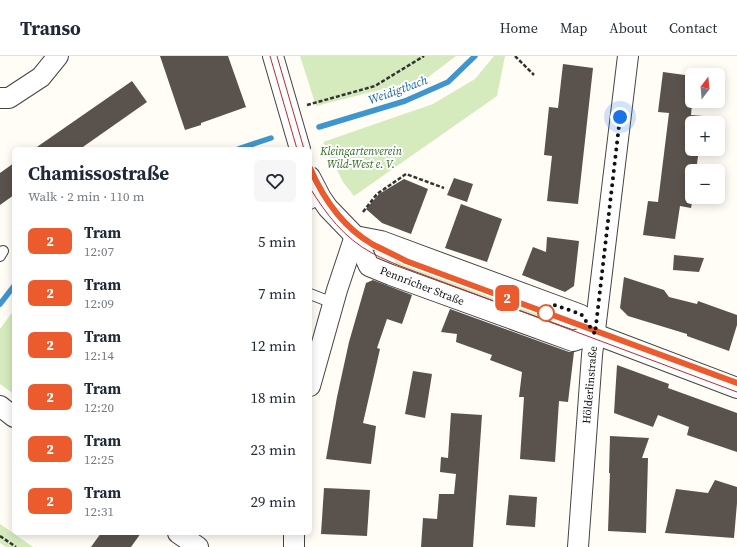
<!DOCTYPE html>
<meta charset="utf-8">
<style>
:root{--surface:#fff;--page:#f6f6f7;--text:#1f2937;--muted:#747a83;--line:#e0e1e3}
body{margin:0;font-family:"Source Serif 4",serif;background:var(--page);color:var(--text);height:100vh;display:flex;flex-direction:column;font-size:15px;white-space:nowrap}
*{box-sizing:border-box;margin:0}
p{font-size:13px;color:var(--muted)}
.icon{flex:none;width:22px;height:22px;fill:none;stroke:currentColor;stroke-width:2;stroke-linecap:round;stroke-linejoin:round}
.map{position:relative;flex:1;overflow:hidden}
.sheet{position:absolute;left:12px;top:91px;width:300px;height:388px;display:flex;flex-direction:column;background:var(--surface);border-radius:6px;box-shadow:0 2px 10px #0003}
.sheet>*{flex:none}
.badge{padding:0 8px;border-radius:6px;font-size:14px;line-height:26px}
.needle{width:26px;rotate:16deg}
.controls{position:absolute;left:685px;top:12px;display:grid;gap:8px}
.controls a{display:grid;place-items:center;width:40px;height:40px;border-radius:6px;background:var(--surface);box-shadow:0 2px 10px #0003;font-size:20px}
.you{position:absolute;width:20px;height:20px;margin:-10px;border:3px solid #fff;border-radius:50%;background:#1a73e8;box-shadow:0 0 0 6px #1a73e833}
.map>.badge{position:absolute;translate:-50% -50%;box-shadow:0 0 0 2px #fff}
.round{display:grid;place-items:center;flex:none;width:42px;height:42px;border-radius:6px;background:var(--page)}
.headline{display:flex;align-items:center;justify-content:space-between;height:68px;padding:0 16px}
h1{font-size:19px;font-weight:700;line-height:30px}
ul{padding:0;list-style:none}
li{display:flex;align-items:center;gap:12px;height:52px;padding:0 16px}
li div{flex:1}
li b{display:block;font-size:15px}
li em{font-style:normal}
li .badge{min-width:44px;font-weight:700;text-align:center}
header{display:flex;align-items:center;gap:24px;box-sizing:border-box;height:56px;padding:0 20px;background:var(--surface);border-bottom:1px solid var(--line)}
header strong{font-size:19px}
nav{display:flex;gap:22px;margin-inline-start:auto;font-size:14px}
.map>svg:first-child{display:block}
</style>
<header>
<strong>Transo</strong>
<nav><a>Home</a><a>Map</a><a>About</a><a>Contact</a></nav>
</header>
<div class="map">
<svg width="737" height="491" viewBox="0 0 737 491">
<rect width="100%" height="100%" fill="#fffdf5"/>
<!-- green -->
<g fill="#d5ebbd">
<polygon points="300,0 456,0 427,22 316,50"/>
<polygon points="494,0 505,0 497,40 354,140 343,126 323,86 433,48 475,23"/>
<polygon points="398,199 555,257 550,271 393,212"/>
<polygon points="14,254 14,338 0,328 0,273"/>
<polygon points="0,468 33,491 6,491 0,487"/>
</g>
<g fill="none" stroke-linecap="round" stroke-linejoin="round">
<!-- stream -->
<g stroke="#3f96cf" stroke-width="5.5">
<polyline points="319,71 405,45 448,26 475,0"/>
<polyline points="238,93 271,82"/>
<polyline points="0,248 14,230"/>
</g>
</g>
<!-- building -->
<g fill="#5a524d">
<polygon points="160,0 228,0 246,51 201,67 201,69 185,74"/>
<polygon points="563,8 593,12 578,148 547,145 552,100 544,99 549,51 558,52"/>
<polygon points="663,16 692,20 692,48 691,59 703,60 702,67 692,67 692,93 699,93 696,115 692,115 693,141 691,152 680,150 675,183 643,179 648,145 658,146 669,57 658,56"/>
<polygon points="132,25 147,46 80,93 34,93"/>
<polygon points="14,107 14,139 0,149 0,117"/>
<polygon points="454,122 473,128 467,146 447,139"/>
<polygon points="404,123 428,133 411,178 382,167 366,153 379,138"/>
<polygon points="461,148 502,163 487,206 445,192"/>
<polygon points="547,181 579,185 574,230 565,236 522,219 533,191 546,196"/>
<polygon points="674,199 704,202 699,216 673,214"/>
<polygon points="624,221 664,234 669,241 697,248 698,245 737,259 737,269 729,295 687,280 687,278 628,260 620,252"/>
<polygon points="373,224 412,239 402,268 387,263 377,292 380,293 363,367 376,370 371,408 326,403 337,341 349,286 366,227"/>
<polygon points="450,253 569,296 574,296 568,346 559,345 555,406 520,403 524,341 519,341 522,316 490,304 492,299 456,286 457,278 441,276"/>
<polygon points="617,309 669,328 668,332 737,357 737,396 687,379 689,371 658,359 653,371 614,357"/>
<polygon points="413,315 432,318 425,362 405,358"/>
<polygon points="451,357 482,359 473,491 421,491 423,462 437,463 439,438 454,438 456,418 440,416 441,401 448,402"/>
<polygon points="610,380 649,382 642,402 648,402 646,477 608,475 610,417 609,417"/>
<polygon points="715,424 737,431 737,447 734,482 665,477 676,433 708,437"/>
<polygon points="324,432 370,434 367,480 321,478"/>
<polygon points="509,439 537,441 535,471 506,469"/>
<polygon points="101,477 141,477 131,491 91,491"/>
</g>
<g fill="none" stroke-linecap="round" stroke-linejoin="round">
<!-- lane casing -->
<g stroke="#444" stroke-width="12">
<g id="lane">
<polyline points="310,148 321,142"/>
<polyline points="0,200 3,195"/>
<polyline points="310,238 333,247"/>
</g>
</g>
<!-- street casing -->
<g stroke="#444" stroke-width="22">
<g id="street">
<polyline points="273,0 300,93"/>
<polyline points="0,42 9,42 41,21 58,0"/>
<polyline points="310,121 321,142 328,152 355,180 369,210 391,219 573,285 595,278"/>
<polyline points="355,180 381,185 581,259 595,278 737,332"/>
<polyline points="310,330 337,234 355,180"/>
<polyline points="0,350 14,361"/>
<polyline points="178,477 198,491"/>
<polyline points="294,491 294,477"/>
<polyline points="578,491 592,299 628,0"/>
</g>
</g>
<!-- path -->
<g stroke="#333" stroke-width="2.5" stroke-dasharray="4 2" stroke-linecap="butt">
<polyline points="515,0 534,19"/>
<polyline points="307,49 375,30 424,0"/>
<polyline points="363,156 377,138 406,118 444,132"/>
<polyline points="0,480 16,491"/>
</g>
<!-- lane -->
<use href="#lane" stroke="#fff" stroke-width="10"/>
<!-- street -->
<use href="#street" stroke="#fff" stroke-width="20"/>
<!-- tram -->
<g stroke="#c4262e" stroke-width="1">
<polyline points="270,0 297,93"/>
<polyline points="277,0 304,93"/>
<path d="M310 112C323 142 343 170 372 188 383 194 395 199 406 205L737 327"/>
<path d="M310 132C326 158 344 182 372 197 381 202 391 206 400 210L737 336"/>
</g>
</g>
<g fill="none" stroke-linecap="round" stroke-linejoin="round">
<!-- line casing -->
<g stroke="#fff" stroke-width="9">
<path id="line" d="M310 112C323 142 343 171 372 188 383 194 395 199 406 205L737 327"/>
</g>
<!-- line -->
<use href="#line" stroke="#eb5b2d" stroke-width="6"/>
<!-- walk -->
<polyline stroke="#111" stroke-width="4" stroke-dasharray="0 7.2" points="546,257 551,248 581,258 595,278 620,61"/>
</g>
<!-- markers -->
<circle fill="#fff" stroke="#eb5b2d" stroke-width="2" cx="546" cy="257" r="8"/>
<g text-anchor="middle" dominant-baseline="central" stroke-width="4" stroke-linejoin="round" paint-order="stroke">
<!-- park labels -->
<g font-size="11" font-style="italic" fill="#2f6b1f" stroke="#fff">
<text x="361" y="95">Kleingartenverein<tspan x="361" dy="13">Wild-West e. V.</tspan></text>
</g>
<!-- street labels -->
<g font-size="11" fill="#111" stroke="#fff">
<text transform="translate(422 230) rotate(21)">Pennricher Straße</text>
<text transform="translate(590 329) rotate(-85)">Hölderlinstraße</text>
</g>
<!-- water labels -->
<g font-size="12" font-style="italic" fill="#1768a6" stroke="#fff">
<text transform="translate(398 34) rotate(-20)">Weidigtbach</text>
</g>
</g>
</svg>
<div class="controls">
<a><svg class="needle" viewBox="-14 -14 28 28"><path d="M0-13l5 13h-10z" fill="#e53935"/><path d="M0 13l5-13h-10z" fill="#747a83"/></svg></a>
<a>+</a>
<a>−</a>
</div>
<div class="you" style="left:620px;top:61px"></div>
<b class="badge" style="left:507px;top:242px;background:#eb5b2d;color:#fff">2</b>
<section class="sheet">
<div class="headline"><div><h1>Chamissostraße</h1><p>Walk · 2 min · 110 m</p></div><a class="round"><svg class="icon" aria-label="heart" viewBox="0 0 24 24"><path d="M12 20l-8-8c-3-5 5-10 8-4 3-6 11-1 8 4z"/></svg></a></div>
<ul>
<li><span class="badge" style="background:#eb5b2d;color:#fff">2</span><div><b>Tram</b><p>12:07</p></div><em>5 min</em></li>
<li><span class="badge" style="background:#eb5b2d;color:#fff">2</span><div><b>Tram</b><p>12:09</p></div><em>7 min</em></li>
<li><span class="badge" style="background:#eb5b2d;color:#fff">2</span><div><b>Tram</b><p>12:14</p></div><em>12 min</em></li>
<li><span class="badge" style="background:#eb5b2d;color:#fff">2</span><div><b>Tram</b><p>12:20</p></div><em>18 min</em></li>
<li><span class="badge" style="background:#eb5b2d;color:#fff">2</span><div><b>Tram</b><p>12:25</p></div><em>23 min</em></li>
<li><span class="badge" style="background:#eb5b2d;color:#fff">2</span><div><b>Tram</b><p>12:31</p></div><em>29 min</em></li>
</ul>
</section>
</div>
